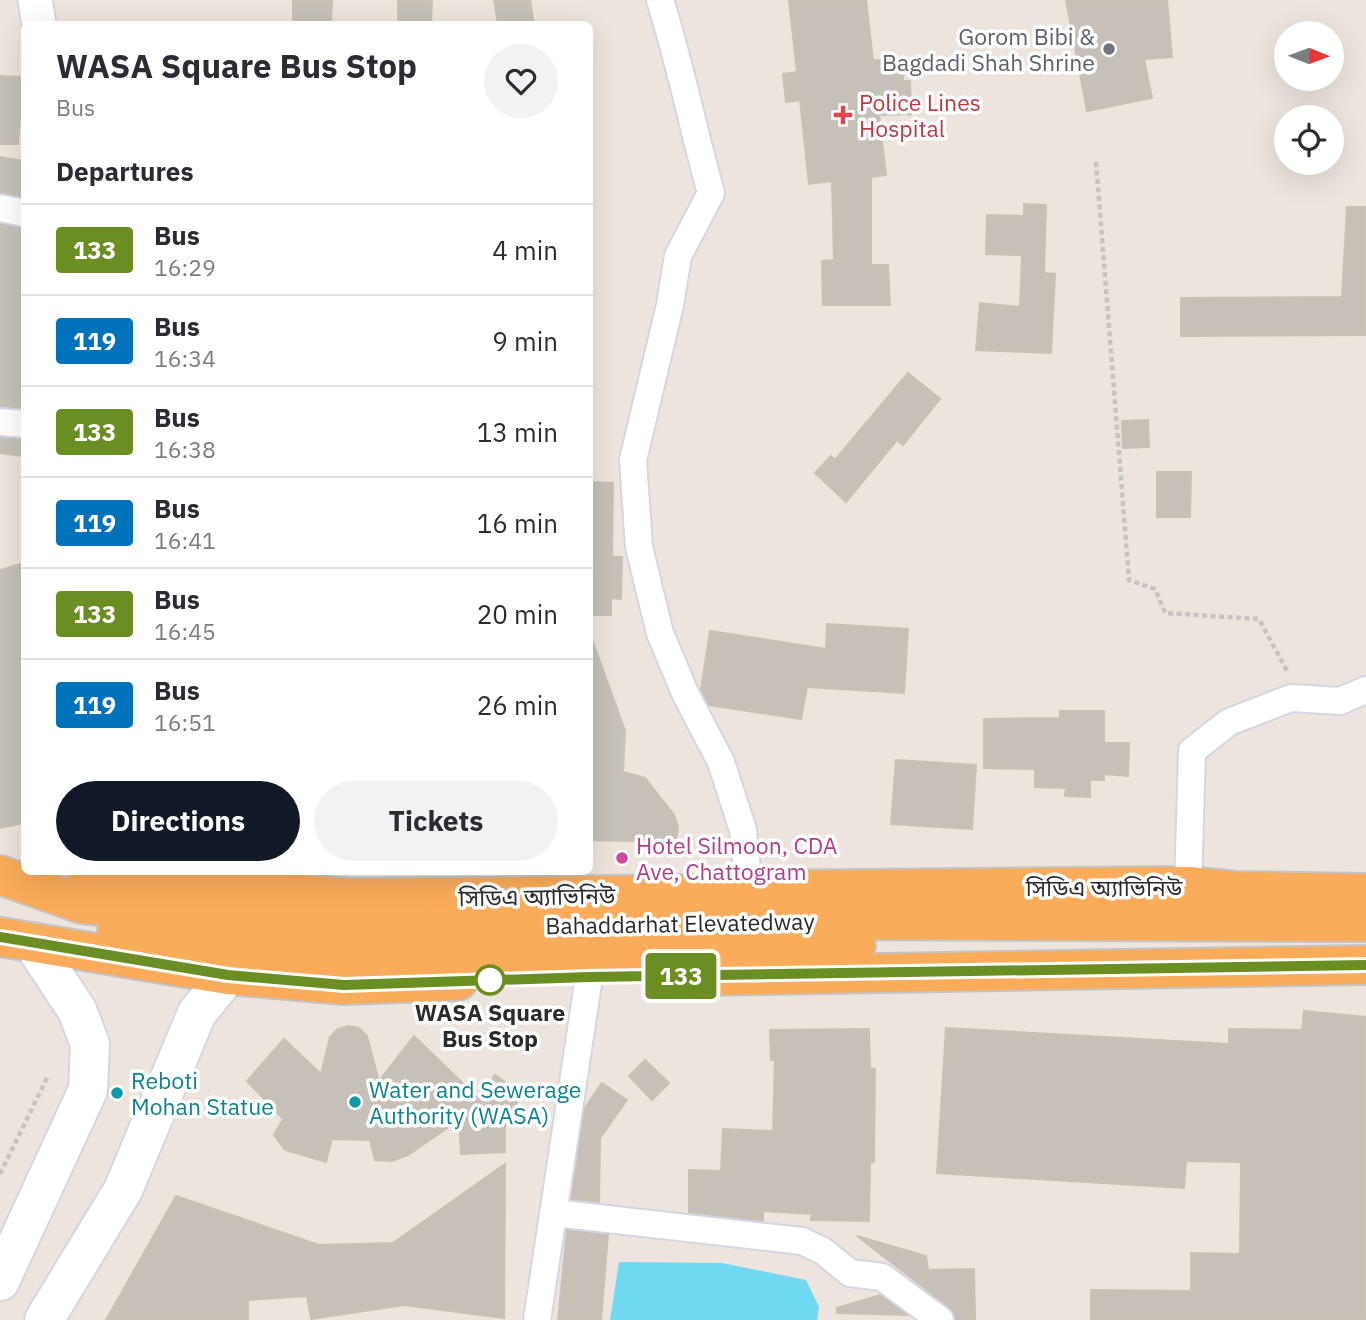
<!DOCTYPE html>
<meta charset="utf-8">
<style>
:root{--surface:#fff;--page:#f2f2f3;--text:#2b2b33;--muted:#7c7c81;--line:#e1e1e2;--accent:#111827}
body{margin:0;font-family:"IBM Plex Sans","Noto Sans Bengali",sans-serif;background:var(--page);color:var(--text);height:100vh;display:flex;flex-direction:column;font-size:26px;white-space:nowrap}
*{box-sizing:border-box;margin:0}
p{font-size:23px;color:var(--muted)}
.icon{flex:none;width:38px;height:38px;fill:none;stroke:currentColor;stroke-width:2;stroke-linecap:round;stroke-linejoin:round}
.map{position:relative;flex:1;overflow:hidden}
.drawer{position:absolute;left:21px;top:21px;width:572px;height:854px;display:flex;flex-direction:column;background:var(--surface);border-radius:10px;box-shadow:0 7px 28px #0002}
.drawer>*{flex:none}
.badge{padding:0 14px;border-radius:5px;font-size:24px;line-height:46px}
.needle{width:46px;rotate:91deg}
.buttons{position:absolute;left:1274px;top:21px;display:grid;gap:14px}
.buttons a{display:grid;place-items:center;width:70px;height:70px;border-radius:50%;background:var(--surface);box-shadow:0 7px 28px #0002;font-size:35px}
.map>.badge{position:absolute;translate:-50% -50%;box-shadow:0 0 0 4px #fff}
h2{padding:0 35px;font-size:26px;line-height:63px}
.round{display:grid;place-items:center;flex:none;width:74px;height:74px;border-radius:37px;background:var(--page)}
.summary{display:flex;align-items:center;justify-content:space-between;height:119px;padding:0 35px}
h1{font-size:33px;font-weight:700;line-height:52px}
.cta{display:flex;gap:14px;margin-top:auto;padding:14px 35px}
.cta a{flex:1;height:80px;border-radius:42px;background:var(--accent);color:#fff;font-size:28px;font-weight:700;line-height:80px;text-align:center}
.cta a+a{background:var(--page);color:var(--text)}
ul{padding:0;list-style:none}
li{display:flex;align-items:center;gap:21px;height:91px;padding:0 35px;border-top:2px solid var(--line)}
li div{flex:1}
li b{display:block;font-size:26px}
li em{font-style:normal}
li .badge{min-width:77px;font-weight:700;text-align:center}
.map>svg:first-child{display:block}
</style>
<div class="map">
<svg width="1366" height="1320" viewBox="0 0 1366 1320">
<rect width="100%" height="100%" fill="#ede5dd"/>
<!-- water -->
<polygon fill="#6fd9f1" points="619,1262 722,1263 806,1280 819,1307 817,1320 610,1320"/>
<!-- building -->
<g fill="#c6c0b9" stroke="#c9c1b7" stroke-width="2">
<polygon points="293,0 332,0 331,24 293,24"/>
<polygon points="398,0 432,0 431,24 398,24"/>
<polygon points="494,0 530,0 534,24 498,24"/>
<polygon points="789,0 866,0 873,60 904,61 903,81 910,81 911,114 879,115 886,175 871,177 871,265 888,265 890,305 823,305 822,261 834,260 832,181 809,184 800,100 786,102 783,74 797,72"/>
<polygon points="1066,0 1167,0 1172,57 1144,59 1152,98 1087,111"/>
<polygon points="0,76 23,77 18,144 0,144"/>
<polygon points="0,157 24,161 24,197 0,193"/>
<polygon points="1024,204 1046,205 1044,273 1055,274 1051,353 976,350 980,303 1020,307 1022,255 986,254 987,215 1024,216"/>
<polygon points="1347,207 1366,207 1366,335 1181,336 1181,298 1342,297"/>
<polygon points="0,224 24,228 24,408 0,406"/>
<polygon points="908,373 940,399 903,445 897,440 846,502 815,473 831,456 835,460"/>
<polygon points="1148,420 1149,447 1123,448 1122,421"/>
<polygon points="0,438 24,439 24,456 0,453"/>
<polygon points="1157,472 1191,472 1190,517 1157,517"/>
<polygon points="590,482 613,483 612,557 622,557 621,599 611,598 611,615 590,615"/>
<polygon points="24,563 24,823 0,828 0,570"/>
<polygon points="827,624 908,629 904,693 807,687 801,719 709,705 701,689 710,631 826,649"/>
<polygon points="593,642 625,731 623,772 645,778 674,815 678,826 676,842 590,840 590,643"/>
<polygon points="1060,711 1104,711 1104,743 1129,743 1128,776 1104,774 1104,780 1090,780 1090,797 1065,796 1066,788 1035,787 1035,769 984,768 984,719 1060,718"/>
<polygon points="896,760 976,765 972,829 891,824"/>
<polygon points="1304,1011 1366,1017 1366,1320 1091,1320 1091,1290 1191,1291 1191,1253 1240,1254 1241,1162 1186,1161 1184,1188 937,1173 946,1028 1229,1044 1229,1029 1302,1030"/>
<polygon points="348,1026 359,1028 367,1036 379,1081 414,1036 478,1098 495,1075 523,1095 505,1118 505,1152 461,1154 459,1120 408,1155 392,1161 375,1160 370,1140 332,1139 326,1162 285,1150 274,1135 283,1119 247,1081 284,1039 321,1074 330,1037 338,1029"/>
<polygon points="869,1029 870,1068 875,1069 874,1162 870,1162 869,1221 811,1220 812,1214 763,1211 763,1221 689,1212 689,1170 721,1171 723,1129 773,1131 775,1060 771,1060 770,1030"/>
<polygon points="645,1060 669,1083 652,1100 629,1076"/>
<polygon points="602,1083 627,1100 600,1138 599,1202 571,1199 585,1108"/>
<polygon points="505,1164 504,1318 404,1305 311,1319 307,1296 248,1300 248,1320 106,1320 176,1196 319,1245 393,1243"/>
<polygon points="567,1230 608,1235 601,1320 558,1320"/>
<polygon points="857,1236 926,1256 928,1270 974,1269 975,1320 955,1320 949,1307"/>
<polygon points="880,1295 907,1315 837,1313 837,1308"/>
</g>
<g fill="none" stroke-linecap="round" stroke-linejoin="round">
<!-- minor casing -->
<g stroke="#d3d7e4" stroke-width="30">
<g id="minor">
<path d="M660 0C680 63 693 129 711 193L678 256 670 305 633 460 639 547 660 633 685 693 721 762 743 830 749 890"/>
<polyline points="0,208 24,213"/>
<polyline points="0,422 24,424"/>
<polyline points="1188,886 1192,751 1229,722 1291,698 1340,701 1366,690"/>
<polyline points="554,1213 802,1241 823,1251 850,1273 882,1277 940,1320"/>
<polyline points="537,1320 589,977"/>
</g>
</g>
<!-- tertiary casing -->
<g stroke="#d3d7e4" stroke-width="37">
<polyline id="tertiary" points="35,0 39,24"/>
</g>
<!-- secondary casing -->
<g stroke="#d3d7e4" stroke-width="42">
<g id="secondary">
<polyline points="0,1281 88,1090 90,1044 77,1010 32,942"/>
<polyline points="44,1320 123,1190 197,1013 228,975"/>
</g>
</g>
<!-- trunk casing -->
<g stroke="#c4c4c4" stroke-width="42">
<g id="trunk">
<polyline points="87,872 205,887 352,898 696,894 749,890 1188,886 1235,891 1366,893"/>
<polyline points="0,875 82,904 201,917 425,929 792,920 1366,922"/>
<polyline points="117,932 186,943 422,957 856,946"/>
<polyline points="0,937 228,975 344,985 458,981"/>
<polyline points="707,976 1366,965"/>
</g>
</g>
<!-- path -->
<g stroke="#c4c4c4" stroke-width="4.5" stroke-dasharray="5 3.5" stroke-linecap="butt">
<polyline points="1096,162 1129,580 1155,589 1165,613 1259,619 1287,671"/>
<polyline points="0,1174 48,1076"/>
</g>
<!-- minor -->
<use href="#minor" stroke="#fff" stroke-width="26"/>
<!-- tertiary -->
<use href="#tertiary" stroke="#fff" stroke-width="33"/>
<!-- secondary -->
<use href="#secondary" stroke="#fff" stroke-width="38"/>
<!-- trunk -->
<use href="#trunk" stroke="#faac5a" stroke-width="38"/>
</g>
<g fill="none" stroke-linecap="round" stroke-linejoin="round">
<!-- line casing -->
<g stroke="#fff" stroke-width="16">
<polyline id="line" points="0,937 228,975 344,985 589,977 1366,965"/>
</g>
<!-- line -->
<use href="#line" stroke="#6b8e23" stroke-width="10"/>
</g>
<!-- markers -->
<circle fill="#6b7280" stroke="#fff" stroke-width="2.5" cx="1109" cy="49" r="7"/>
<path fill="#e0444e" stroke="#fff" stroke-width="2.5" d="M839.5 104.5h7v7h7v7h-7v7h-7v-7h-7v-7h7z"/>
<circle fill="#d1479c" stroke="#fff" stroke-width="2.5" cx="622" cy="858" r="7"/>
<circle fill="#fff" stroke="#6b8e23" stroke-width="3.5" cx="490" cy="980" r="14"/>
<g fill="#0f9aa8" stroke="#fff" stroke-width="2.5">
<circle cx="117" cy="1093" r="7"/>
<circle cx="355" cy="1102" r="7"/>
</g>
<g text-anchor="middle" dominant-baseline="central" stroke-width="7" stroke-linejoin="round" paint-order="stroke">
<!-- worship labels -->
<g font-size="23" fill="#5b616d" stroke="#fff" text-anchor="end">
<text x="1095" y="36">Gorom Bibi &amp;<tspan x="1095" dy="26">Bagdadi Shah Shrine</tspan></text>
</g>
<!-- health labels -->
<g font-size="23" fill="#be3a42" stroke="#fff" text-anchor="start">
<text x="859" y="102">Police Lines<tspan x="859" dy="26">Hospital</tspan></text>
</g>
<!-- hotel labels -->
<g font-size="23" fill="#b23c85" stroke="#fff" text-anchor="start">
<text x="636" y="845">Hotel Silmoon, CDA<tspan x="636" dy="26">Ave, Chattogram</tspan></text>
</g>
<!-- street labels -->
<g font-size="23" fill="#2b2b2b" stroke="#fff">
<text x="1104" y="887">সিডিএ অ্যাভিনিউ</text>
<text transform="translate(537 896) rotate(-1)">সিডিএ অ্যাভিনিউ</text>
<text transform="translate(680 923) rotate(-1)">Bahaddarhat Elevatedway</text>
</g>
<!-- stop labels -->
<g font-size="23" font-weight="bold" fill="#2b2b2b" stroke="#fff">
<text x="490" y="1012">WASA Square<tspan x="490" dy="26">Bus Stop</tspan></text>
</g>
<!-- culture labels -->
<g font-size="23" fill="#0d838f" stroke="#fff" text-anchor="start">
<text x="131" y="1080">Reboti<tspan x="131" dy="26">Mohan Statue</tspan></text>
<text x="369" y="1089">Water and Sewerage<tspan x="369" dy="26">Authority (WASA)</tspan></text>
</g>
</g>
</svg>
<div class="buttons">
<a><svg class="needle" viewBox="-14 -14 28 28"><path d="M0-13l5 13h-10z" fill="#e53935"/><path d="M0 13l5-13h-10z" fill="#7c7c81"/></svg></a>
<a><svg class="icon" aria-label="locate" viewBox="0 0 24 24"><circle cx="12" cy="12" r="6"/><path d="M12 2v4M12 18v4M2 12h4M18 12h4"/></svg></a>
</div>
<b class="badge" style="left:681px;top:976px;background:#6b8e23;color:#fff">133</b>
<section class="drawer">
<div class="summary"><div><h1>WASA Square Bus Stop</h1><p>Bus</p></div><a class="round"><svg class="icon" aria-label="heart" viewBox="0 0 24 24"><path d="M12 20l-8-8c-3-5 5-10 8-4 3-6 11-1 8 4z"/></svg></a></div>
<h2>Departures</h2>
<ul>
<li><span class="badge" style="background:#6b8e23;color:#fff">133</span><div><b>Bus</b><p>16:29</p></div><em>4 min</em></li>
<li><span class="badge" style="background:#0072bc;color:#fff">119</span><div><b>Bus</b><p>16:34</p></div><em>9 min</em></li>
<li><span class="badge" style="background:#6b8e23;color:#fff">133</span><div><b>Bus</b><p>16:38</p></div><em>13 min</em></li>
<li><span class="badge" style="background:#0072bc;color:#fff">119</span><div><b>Bus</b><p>16:41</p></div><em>16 min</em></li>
<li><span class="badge" style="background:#6b8e23;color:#fff">133</span><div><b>Bus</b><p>16:45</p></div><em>20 min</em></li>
<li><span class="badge" style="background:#0072bc;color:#fff">119</span><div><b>Bus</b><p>16:51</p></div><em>26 min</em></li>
</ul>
<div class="cta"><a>Directions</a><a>Tickets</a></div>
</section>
</div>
